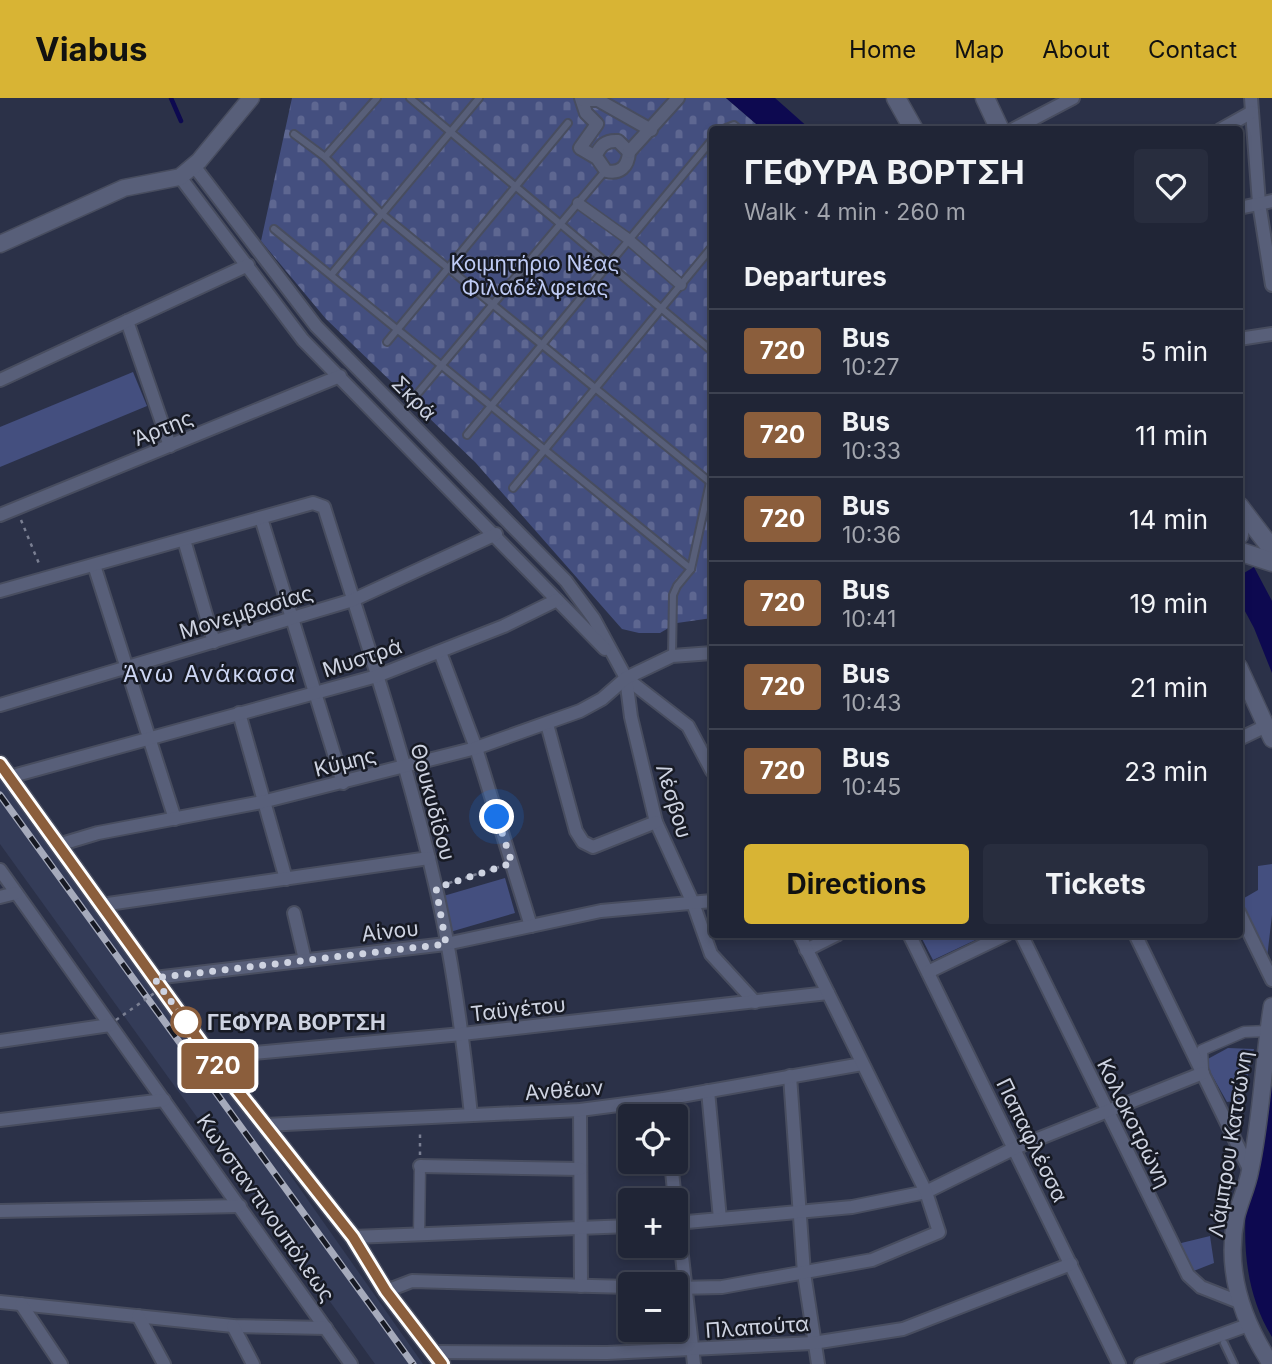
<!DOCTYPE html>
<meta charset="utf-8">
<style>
:root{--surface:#202536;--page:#282d3e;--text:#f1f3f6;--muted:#a2a5ad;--line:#3d4251;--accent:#d8b434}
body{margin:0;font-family:Inter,sans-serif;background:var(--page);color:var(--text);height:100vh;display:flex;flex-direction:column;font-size:26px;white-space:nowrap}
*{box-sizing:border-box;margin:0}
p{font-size:23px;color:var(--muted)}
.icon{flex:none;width:38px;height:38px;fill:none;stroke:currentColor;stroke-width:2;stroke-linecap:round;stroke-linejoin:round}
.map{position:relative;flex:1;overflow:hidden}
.side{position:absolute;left:709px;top:28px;width:534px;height:812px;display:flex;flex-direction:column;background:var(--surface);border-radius:7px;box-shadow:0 4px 10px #0003,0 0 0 2px var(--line)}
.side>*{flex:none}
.badge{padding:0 14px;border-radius:5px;font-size:24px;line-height:46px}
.tools{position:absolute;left:618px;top:1006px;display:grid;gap:14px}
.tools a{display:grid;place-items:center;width:70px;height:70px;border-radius:7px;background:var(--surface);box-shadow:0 4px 10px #0003,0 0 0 2px var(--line);font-size:35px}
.you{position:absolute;width:35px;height:35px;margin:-18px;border:5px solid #fff;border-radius:50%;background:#1a73e8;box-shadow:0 0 0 10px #1a73e833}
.map>.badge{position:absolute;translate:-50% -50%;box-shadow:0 0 0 4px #fff}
h2{padding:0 35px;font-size:26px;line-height:63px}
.round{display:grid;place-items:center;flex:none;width:74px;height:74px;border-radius:7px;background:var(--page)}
.summary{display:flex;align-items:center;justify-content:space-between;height:119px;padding:0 35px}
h1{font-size:33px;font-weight:700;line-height:52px}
.action{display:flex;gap:14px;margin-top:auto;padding:14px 35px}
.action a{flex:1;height:80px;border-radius:7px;background:var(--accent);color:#111;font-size:28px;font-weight:700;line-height:80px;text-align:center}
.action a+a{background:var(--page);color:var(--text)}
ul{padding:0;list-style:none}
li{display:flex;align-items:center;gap:21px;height:84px;padding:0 35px;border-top:2px solid var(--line)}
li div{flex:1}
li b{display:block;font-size:26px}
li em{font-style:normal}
li .badge{min-width:77px;font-weight:700;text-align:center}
header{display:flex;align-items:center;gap:42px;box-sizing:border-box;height:98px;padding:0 35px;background:var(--accent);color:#111}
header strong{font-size:33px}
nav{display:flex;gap:38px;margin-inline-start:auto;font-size:24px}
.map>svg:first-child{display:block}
</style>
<header>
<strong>Viabus</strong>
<nav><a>Home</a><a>Map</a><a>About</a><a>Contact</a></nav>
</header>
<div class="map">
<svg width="1272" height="1266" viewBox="0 0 1272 1266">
<defs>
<pattern id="cemetery-stones" width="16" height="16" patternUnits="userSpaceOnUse" patternTransform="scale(1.75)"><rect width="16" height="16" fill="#444f7f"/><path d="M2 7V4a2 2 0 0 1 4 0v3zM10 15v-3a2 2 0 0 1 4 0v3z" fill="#5e6791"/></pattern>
</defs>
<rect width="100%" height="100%" fill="#2b3148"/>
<!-- built -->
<polygon fill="#343c58" points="0,679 237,1001 423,1266 375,1266 0,746"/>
<!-- cemetery -->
<polygon fill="url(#cemetery-stones)" points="292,0 726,0 762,31 712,32 712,520 677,525 660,535 639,535 622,531 475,364 326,221 261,143"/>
<!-- green -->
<g fill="#444f7f">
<polygon points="133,274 147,308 0,369 0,329"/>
<polygon points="1272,766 1272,817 1267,860 1239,803 1258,792 1258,768"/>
<polygon points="505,780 515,815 450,834 440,799"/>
<polygon points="920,837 986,837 933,862"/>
<polygon points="1228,950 1254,951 1242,1002 1227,1004 1204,963"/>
<polygon points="1210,1138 1214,1165 1191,1174 1173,1147"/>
</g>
<!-- water -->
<g fill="#0d0950">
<polygon points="726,0 775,0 810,31 762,31"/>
<polygon points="1254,469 1272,503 1272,575 1254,530 1239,502 1239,478"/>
<path d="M1272 955V1239C1220 1154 1257 1047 1272 955Z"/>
</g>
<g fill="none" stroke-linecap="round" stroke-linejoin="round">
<!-- stream -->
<polyline stroke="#0d0950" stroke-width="4.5" points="171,0 181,23"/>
<!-- service casing -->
<g stroke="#484d5f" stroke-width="10">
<g id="service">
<polyline points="410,0 712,253"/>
<polyline points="721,32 734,27 740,32"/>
<polyline points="294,36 325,59 382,116 710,384"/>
<polyline points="325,59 377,0"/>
<polyline points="274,131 691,471"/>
<polyline points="331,177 479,0"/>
<polyline points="387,244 568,25"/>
<polyline points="419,294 605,73"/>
<polyline points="467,337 712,42"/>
<polyline points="513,390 712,149"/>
<polyline points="672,558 673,497 677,488 691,471 712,375"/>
<polyline points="1224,1245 1234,1266"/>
</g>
</g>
<!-- pedestrian casing -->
<g stroke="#484d5f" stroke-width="13">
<g id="pedestrian">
<polyline points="578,105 627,140 681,187"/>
<polyline points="1203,971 1202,952 1244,934 1268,933"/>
<polyline points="419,1137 420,1068"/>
</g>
</g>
<!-- minor casing -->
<g stroke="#484d5f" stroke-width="16">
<g id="minor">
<path d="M581 0 586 15 597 26 580 50 597 60 606 73C620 76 628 69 629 54L618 43C605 42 600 48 595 59"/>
<polyline points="1251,0 1259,105 1272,187"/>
<polyline points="583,2 598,2 651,32"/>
<polyline points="1012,32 1073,0"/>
<polyline points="1220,32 1252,14"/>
<polyline points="629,54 678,0"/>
<polyline points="194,68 316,228 566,483 594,521 626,580 688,628 712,673"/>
<polyline points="180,79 303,242 605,551"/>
<polyline points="1239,110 1272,103"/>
<polyline points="127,223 170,348"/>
<polyline points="1239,241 1272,236"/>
<polyline points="0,282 248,167"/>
<polyline points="0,417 340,278"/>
<polyline points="261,420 343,685"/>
<polyline points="184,442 214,544"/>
<polyline points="94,467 175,721"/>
<path d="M0 493 313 405 324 409C363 534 406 659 435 786 453 862 463 940 471 1017"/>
<polyline points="440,554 476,650 531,828"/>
<polyline points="626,580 631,619 656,724 693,805 711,856 755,904"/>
<polyline points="0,607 353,502 496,436"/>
<polyline points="239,615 286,781"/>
<polyline points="547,626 576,733 583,744 593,749 656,724"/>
<polyline points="1239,641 1266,628"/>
<polyline points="9,679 377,578 504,528 557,502"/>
<polyline points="58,747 98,735 262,704 476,650 580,613 602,601 626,580 672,558 712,555"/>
<polyline points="0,772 351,1266"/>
<polyline points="0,799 16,795"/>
<polyline points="101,807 429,760"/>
<polyline points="1239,814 1272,882"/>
<polyline points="294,815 305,862"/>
<polyline points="909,836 1119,1266"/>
<polyline points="1021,836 1188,1177 1201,1189 1239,1204"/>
<polyline points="1135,836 1250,1073"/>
<polyline points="806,852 838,836"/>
<polyline points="928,874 1007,836"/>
<polyline points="154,880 446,846 601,813 712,803"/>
<polyline points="0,943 110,927"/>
<polyline points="211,959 462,936 828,895"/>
<polyline points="790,978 804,1175 818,1266"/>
<polyline points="708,993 720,1121"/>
<polyline points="664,1001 666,1018"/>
<polyline points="580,1012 581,1188"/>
<polyline points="0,1022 164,1002"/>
<polyline points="265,1027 580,1012 664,1001 862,966"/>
<polyline points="671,1064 675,1102"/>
<polyline points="420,1068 580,1071"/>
<polyline points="676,1104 694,1266"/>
<polyline points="0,1113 240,1108"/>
<polyline points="676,1125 852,1109 926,1094 1015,1050 1203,975"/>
<polyline points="353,1139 630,1128"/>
<polyline points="676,1190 722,1189 872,1162 939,1134 926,1094 799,836"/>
<polyline points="386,1193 412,1183 630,1189"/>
<polyline points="0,1204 233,1228 326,1230"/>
<polyline points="21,1206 61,1266"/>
<polyline points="138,1218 164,1266"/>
<polyline points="233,1228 253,1266"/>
<polyline points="432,1254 607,1255 813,1245 903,1231 1071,1166"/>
<polyline points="1141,1266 1248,1227"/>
</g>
</g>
<!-- tertiary casing -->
<g stroke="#484d5f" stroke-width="19">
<g id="tertiary">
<polyline points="0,146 124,90 180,79 199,63 251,0"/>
<polyline points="1239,569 1272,641"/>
<polyline points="0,666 211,959 353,1139 386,1193 442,1266"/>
<path d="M1271 1266C1242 1222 1225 1172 1236 1119 1240 1103 1247 1089 1250 1073 1262 1019 1263 963 1272 908"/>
</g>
</g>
<!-- secondary casing -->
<g stroke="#484d5f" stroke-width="21">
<g id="secondary">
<polyline points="896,0 914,32"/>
<polyline points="985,0 1000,32"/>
<polyline points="1239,408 1272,451"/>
<polyline points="1239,437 1240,410"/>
<polyline points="1241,454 1272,464"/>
</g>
</g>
<!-- path -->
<g stroke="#7a7f92" stroke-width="2.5" stroke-dasharray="3.5 5" stroke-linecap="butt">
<polyline points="21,422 40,468"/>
<polyline points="449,785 499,769"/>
<polyline points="420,1057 420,1033"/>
</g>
<!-- service -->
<use href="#service" stroke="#585f79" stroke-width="6"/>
<!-- pedestrian -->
<use href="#pedestrian" stroke="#585f79" stroke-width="10"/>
<!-- minor -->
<use href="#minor" stroke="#585f79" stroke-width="12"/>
<!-- tertiary -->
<use href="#tertiary" stroke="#585f79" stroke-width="16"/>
<!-- secondary -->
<use href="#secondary" stroke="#585f79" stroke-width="18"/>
<!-- rail casing -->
<g stroke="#a5aabb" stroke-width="7">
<polyline id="rail" points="0,697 413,1266"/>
</g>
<!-- rail -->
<use href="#rail" stroke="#171a24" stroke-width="4.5" stroke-dasharray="13" stroke-linecap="butt"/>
<!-- path-bridge -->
<polyline stroke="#7a7f92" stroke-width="2.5" stroke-dasharray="3.5 5" stroke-linecap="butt" points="116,922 156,894"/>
</g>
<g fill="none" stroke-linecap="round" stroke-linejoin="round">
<!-- line casing -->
<g stroke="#fff" stroke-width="16">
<polyline id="line" points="0,666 211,959 353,1139 386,1193 442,1266"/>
</g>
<!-- line -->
<use href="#line" stroke="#8b5e3c" stroke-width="10"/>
<!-- walk -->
<polyline stroke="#ced3e1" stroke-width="7" stroke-dasharray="0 12.6" points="186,924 154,880 446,846 436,790 512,765 497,719"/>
</g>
<!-- markers -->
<circle fill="#fff" stroke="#8b5e3c" stroke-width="3.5" cx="186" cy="924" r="14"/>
<g text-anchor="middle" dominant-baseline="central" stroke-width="5" stroke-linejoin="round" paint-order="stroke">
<!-- park labels -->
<g font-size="21" fill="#bfcbf5" stroke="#171a24">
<text x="535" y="165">Κοιμητήριο Νέας<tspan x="535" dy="24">Φιλαδέλφειας</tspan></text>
</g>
<!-- street labels -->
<g font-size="21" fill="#ced3e1" stroke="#171a24">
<text transform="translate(414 300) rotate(45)">Σκρά</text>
<text transform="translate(163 330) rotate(-22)">Άρτης</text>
<text transform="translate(246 514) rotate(-17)">Μονεμβασίας</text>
<text transform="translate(362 560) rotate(-18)">Μυστρά</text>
<text transform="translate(345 664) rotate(-14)">Κύμης</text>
<text transform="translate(674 703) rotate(73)">Λέσβου</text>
<text transform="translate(433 704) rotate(75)">Θουκυδίδου</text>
<text transform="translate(390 833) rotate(-6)">Αίνου</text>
<text transform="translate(518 911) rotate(-6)">Ταϋγέτου</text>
<text transform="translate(564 992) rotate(-4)">Ανθέων</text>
<text transform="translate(1134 1025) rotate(64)">Κολοκοτρώνη</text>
<text transform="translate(1032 1042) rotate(64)">Παπαφλέσσα</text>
<text transform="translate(1230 1046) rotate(-81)">Λάμπρου Κατσώνη</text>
<text transform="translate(266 1110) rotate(55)">Κωνσταντινουπόλεως</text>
<text transform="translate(757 1229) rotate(-4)">Πλαπούτα</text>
</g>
<!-- stop labels -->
<g font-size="21" font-weight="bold" fill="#ced3e1" stroke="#171a24" text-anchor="start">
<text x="207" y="924">ΓΕΦΥΡΑ ΒΟΡΤΣΗ</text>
</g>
<!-- neighbourhood labels -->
<g font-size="23" letter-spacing="2" fill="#cdd6f3" stroke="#171a24">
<text x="210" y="576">Άνω Ανάκασα</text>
</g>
</g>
</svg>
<div class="tools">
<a><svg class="icon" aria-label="locate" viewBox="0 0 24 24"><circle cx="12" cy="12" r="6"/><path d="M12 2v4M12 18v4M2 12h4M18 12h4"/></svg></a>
<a>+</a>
<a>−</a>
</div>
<div class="you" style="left:497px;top:719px"></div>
<b class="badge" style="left:218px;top:968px;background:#8b5e3c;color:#fff">720</b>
<section class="side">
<div class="summary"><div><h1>ΓΕΦΥΡΑ ΒΟΡΤΣΗ</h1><p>Walk · 4 min · 260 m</p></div><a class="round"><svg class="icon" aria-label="heart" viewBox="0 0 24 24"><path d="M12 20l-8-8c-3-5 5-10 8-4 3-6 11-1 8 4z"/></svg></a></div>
<h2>Departures</h2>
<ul>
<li><span class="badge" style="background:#8b5e3c;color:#fff">720</span><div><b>Bus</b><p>10:27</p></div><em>5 min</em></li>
<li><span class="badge" style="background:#8b5e3c;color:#fff">720</span><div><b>Bus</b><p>10:33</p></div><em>11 min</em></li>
<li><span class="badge" style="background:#8b5e3c;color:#fff">720</span><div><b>Bus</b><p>10:36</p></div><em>14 min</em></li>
<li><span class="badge" style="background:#8b5e3c;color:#fff">720</span><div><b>Bus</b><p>10:41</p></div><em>19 min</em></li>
<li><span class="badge" style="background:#8b5e3c;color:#fff">720</span><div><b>Bus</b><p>10:43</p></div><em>21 min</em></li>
<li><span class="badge" style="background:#8b5e3c;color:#fff">720</span><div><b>Bus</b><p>10:45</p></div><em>23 min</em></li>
</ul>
<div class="action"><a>Directions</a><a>Tickets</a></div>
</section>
</div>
